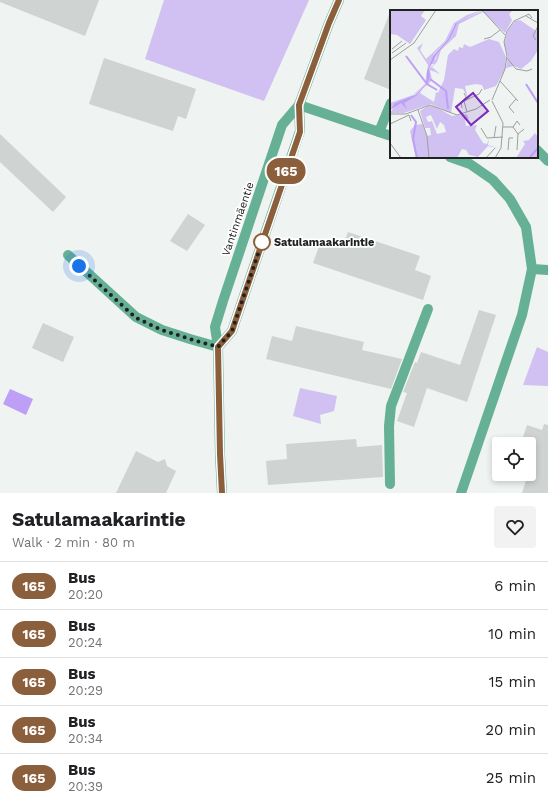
<!DOCTYPE html>
<meta charset="utf-8">
<style>
:root{--surface:#fff;--page:#f2f2f2;--text:#202124;--muted:#757577;--line:#e0e0e0}
body{margin:0;font-family:"Work Sans",sans-serif;background:var(--page);color:var(--text);height:100vh;display:flex;flex-direction:column;font-size:15px;white-space:nowrap}
*{box-sizing:border-box;margin:0}
p{font-size:13px;color:var(--muted)}
.icon{flex:none;width:22px;height:22px;fill:none;stroke:currentColor;stroke-width:2;stroke-linecap:round;stroke-linejoin:round}
.map{position:relative;height:493px;overflow:hidden}
.sheet{display:flex;flex-direction:column;background:var(--surface);flex:1}
.sheet>*{flex:none}
.badge{padding:0 8px;border-radius:13px;font-size:14px;line-height:26px}
.fabs{position:absolute;left:492px;top:437px;display:grid;gap:8px}
.fabs a{display:grid;place-items:center;width:44px;height:44px;border-radius:4px;background:var(--surface);box-shadow:0 2px 6px #0003;font-size:20px}
.you{position:absolute;width:20px;height:20px;margin:-10px;border:3px solid #fff;border-radius:50%;background:#1a73e8;box-shadow:0 0 0 6px #1a73e833}
.map>.badge{position:absolute;translate:-50% -50%;box-shadow:0 0 0 2px #fff}
.round{display:grid;place-items:center;flex:none;width:42px;height:42px;border-radius:4px;background:var(--page)}
.headline{display:flex;align-items:center;justify-content:space-between;height:68px;padding:0 12px}
h1{font-size:19px;font-weight:700;line-height:30px}
ul{padding:0;list-style:none}
li{display:flex;align-items:center;gap:12px;height:48px;padding:0 12px;border-top:1px solid var(--line)}
li div{flex:1}
li b{display:block;font-size:15px}
li em{font-style:normal}
li .badge{min-width:44px;font-weight:700;text-align:center}
.map>svg:first-child{display:block}
</style>
<div class="map">
<svg width="548" height="493" viewBox="0 0 548 493">
<rect width="100%" height="100%" fill="#eff3f1"/>
<!-- green -->
<g fill="#d0c1f2">
<polygon points="164,0 309,0 264,101 145,59"/>
<polygon points="537,347 548,352 548,386 523,385"/>
<polygon points="300,388 337,396 334,411 320,415 321,424 293,416"/>
</g>
<!-- water -->
<polygon fill="#bd9ff8" points="10,389 33,399 26,415 3,404"/>
<!-- building -->
<g fill="#cfd3d1">
<polygon points="0,0 99,0 85,36 0,2"/>
<polygon points="390,12 391,12 391,90 364,79"/>
<polygon points="104,58 196,89 186,119 178,116 173,131 89,104"/>
<polygon points="0,134 66,197 53,212 0,162"/>
<polygon points="188,214 205,225 187,251 170,241"/>
<polygon points="348,232 420,256 415,270 431,276 423,300 313,263 321,241 342,248"/>
<polygon points="479,310 496,315 467,402 427,388 414,427 397,421 407,393 403,392 415,362 417,363 421,352 460,365"/>
<polygon points="43,323 74,337 63,362 32,348"/>
<polygon points="296,326 364,342 362,350 402,359 391,389 266,359 272,336 292,341"/>
<polygon points="544,424 548,425 548,493 522,493 528,474 529,474 536,448 529,446 529,444 521,443 527,425 542,430"/>
<polygon points="356,439 357,447 382,445 383,477 268,485 266,461 287,459 286,444"/>
<polygon points="136,451 158,462 165,459 167,466 176,471 166,493 116,493"/>
</g>
<g fill="none" stroke-linecap="round" stroke-linejoin="round">
<!-- minor -->
<g stroke="#66b095" stroke-width="10">
<polyline points="299,105 391,136"/>
<polyline points="379,132 391,103"/>
<polyline points="537,150 548,161"/>
<polyline points="450,157 470,164 493,180 510,199 526,227 532,269 522,315 461,493"/>
<polyline points="68,255 136,317 162,330 190,339 218,347"/>
<polyline points="532,269 548,270"/>
<polyline points="218,347 232,331 300,131 299,105"/>
<polyline points="390,484 389,426 391,406 428,309"/>
<polyline points="222,493 220,455 218,347 215,327 223,301 282,125 299,105 329,23 339,0"/>
</g>
</g>
<g fill="none" stroke-linecap="round" stroke-linejoin="round">
<!-- line casing -->
<g stroke="#fff" stroke-width="9">
<polyline id="line" points="222,493 220,454 218,347 232,331 300,132 299,105 329,23 339,0"/>
</g>
<!-- line -->
<use href="#line" stroke="#8b5e3c" stroke-width="6"/>
<!-- walk -->
<polyline stroke="#202221" stroke-width="4" stroke-dasharray="0 7.2" points="79,266 136,318 162,330 190,339 218,347 232,331 262,242"/>
</g>
<!-- markers -->
<circle fill="#fff" stroke="#8b5e3c" stroke-width="2" cx="262" cy="242" r="8"/>
<g text-anchor="middle" dominant-baseline="central" stroke-width="3.5" stroke-linejoin="round" paint-order="stroke">
<!-- street labels -->
<g font-size="11" fill="#202221" stroke="#fff">
<text transform="translate(238 219) rotate(-71)">Vantinmäentie</text>
</g>
<!-- stop labels -->
<g font-size="11" font-weight="bold" fill="#202221" stroke="#fff" text-anchor="start">
<text x="274" y="242">Satulamaakarintie</text>
</g>
</g>
<!-- overview -->
<g transform="translate(390 10)">
<rect width="148" height="148" fill="#eff3f1"/>
<path d="M0 0H35L31 6 36 10 20 34 7 25 0 24ZM92 0 64 15 58 29 44 44 38 58 36 74 23 86 14 92H7L0 99V93L23 85 35 74 38 55 27 38 33 33 30 40 36 49 55 31 64 13 77 5ZM94 0H123L119 4 122 10 115 23 93 2 69 14 66 26 51 40 47 52 42 57 50 64 40 60 42 70 30 83 44 92 46 82 48 83 54 70 58 45 64 39 68 41 69 37 73 38 74 34 80 37 99 29 109 32 116 47 115 59 106 76 94 80 92 75 86 74 75 76 78 88 73 79 65 78 61 103 41 94 14 103H0L6 94 24 87 35 78 38 72 39 59 44 54H41L44 45 45 51 47 44 60 29 67 14ZM130 10 146 21 148 19V40L141 51 131 59 124 56 116 58 118 47 114 34 118 20 125 11ZM38 96H44L62 106 77 104 79 109 75 110 76 116 87 115 85 120 93 133 97 134 99 129 98 135 109 138 98 136 88 147 79 145 76 140 72 139 67 148H26L20 121 25 115 32 114 37 126 41 125 40 118H35L30 101ZM41 105 47 119 50 112 54 115 56 122 47 124 42 111 38 112 36 107ZM145 123 148 127V148H126L135 134 133 131 139 130Z" fill="#d0c1f2" fill-rule="evenodd"/>
<path d="M94 0 67 14 60 29 47 44 39 59 40 66 38 73 26 86 14 93 17 99 11 93 0 100 5 93 25 85 36 74 37 61 43 46 58 29 65 14Z" fill="#bd9ff8"/>
<path fill="none" stroke="#bd9ff8" stroke-width="2" d="M16 46 37 74 47 80M40 69 56 81 58 99M136 74 148 93M21 105 26 112 23 129 27 148M140 147 148 138"/>
<path fill="none" stroke="#9c9f9e" stroke-width="1" d="M92 0 115 25M136 6 148 13M94 29 101 27 110 20M146 30 143 26 148 16M2 39 12 31M2 43 16 33M117 48 126 59 137 61 142 59M0 50 24 33 46 0M110 71 128 91M102 90 115 59 117 46 114 32 117 21 124 11 139 4 142 8M102 91 113 113 111 138 105 148M72 98 71 92 76 87 74 83M28 100 37 126 39 148M77 102 74 91 89 84 92 79M124 103 119 97 126 89M0 104H16M16 104 40 95 67 105 86 99 100 90M0 114 19 105 21 111M113 117H123L128 124 134 119M123 117 127 111 130 115M91 118 97 128 113 127M104 128 106 116M0 133 11 148M118 140 119 128H123M127 140 128 124M96 148 105 138"/>
<path fill="#7b2cbf" fill-opacity="0.15" stroke="#7b2cbf" stroke-width="2" d="M83 83 98 101 81 115 66 97Z"/>
<rect width="148" height="148" fill="none" stroke="#202221" stroke-width="2"/>
</g>
</svg>
<div class="fabs">
<a><svg class="icon" aria-label="locate" viewBox="0 0 24 24"><circle cx="12" cy="12" r="6"/><path d="M12 2v4M12 18v4M2 12h4M18 12h4"/></svg></a>
</div>
<div class="you" style="left:79px;top:266px"></div>
<b class="badge" style="left:286px;top:171px;background:#8b5e3c;color:#fff">165</b>
</div>
<section class="sheet">
<div class="headline"><div><h1>Satulamaakarintie</h1><p>Walk · 2 min · 80 m</p></div><a class="round"><svg class="icon" aria-label="heart" viewBox="0 0 24 24"><path d="M12 20l-8-8c-3-5 5-10 8-4 3-6 11-1 8 4z"/></svg></a></div>
<ul>
<li><span class="badge" style="background:#8b5e3c;color:#fff">165</span><div><b>Bus</b><p>20:20</p></div><em>6 min</em></li>
<li><span class="badge" style="background:#8b5e3c;color:#fff">165</span><div><b>Bus</b><p>20:24</p></div><em>10 min</em></li>
<li><span class="badge" style="background:#8b5e3c;color:#fff">165</span><div><b>Bus</b><p>20:29</p></div><em>15 min</em></li>
<li><span class="badge" style="background:#8b5e3c;color:#fff">165</span><div><b>Bus</b><p>20:34</p></div><em>20 min</em></li>
<li><span class="badge" style="background:#8b5e3c;color:#fff">165</span><div><b>Bus</b><p>20:39</p></div><em>25 min</em></li>
</ul>
</section>
